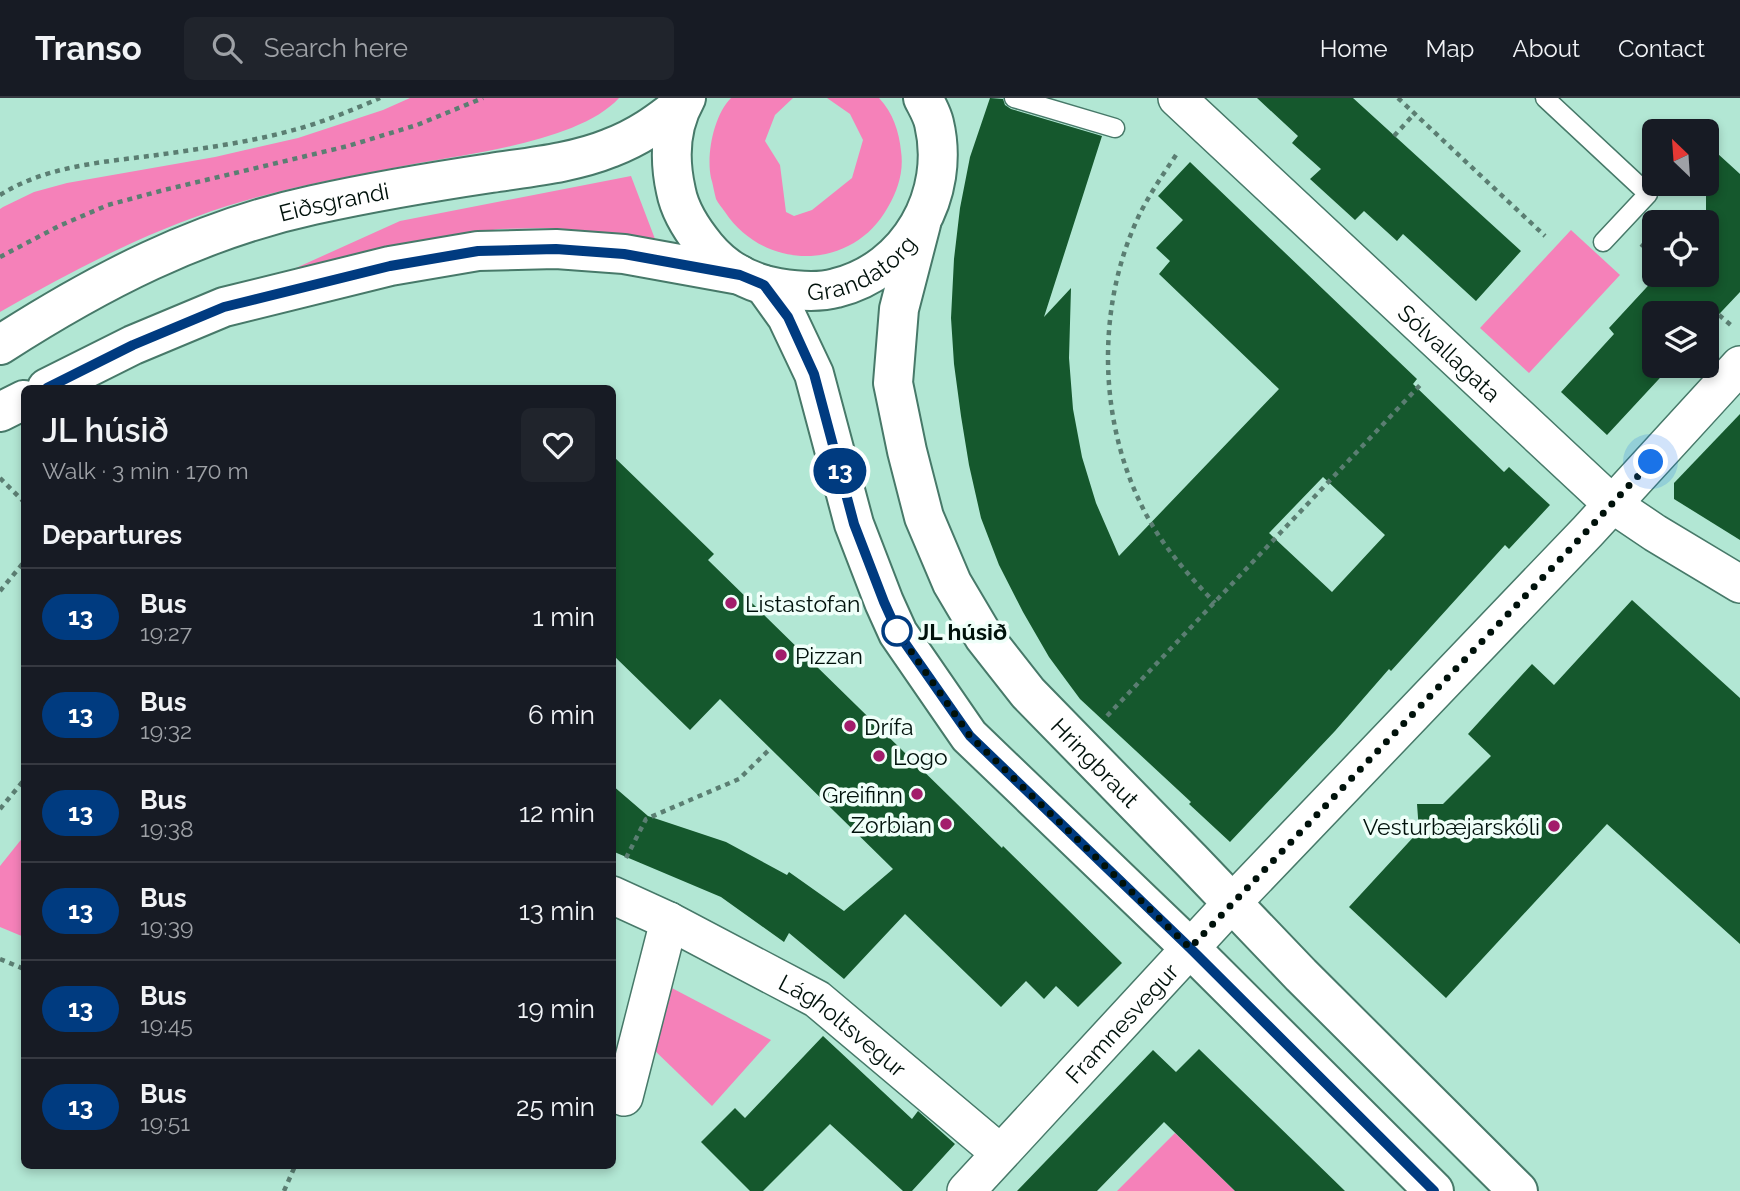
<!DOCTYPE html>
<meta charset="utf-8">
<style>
:root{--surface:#171b24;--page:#20242c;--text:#f1f3f6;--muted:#9ea1a6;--line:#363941}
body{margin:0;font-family:Raleway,sans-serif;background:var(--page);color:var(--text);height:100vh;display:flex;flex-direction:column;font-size:26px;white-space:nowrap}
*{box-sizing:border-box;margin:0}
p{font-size:23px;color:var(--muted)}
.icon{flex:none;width:38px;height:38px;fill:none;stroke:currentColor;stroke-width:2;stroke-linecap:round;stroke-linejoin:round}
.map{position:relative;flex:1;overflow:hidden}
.drawer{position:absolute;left:21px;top:287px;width:595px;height:784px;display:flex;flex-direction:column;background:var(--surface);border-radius:10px;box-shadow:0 4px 10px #0003}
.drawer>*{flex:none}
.badge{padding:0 14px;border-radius:23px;font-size:24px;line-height:46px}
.needle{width:46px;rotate:335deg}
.tools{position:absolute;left:1642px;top:21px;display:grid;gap:14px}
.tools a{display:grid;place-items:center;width:77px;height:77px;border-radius:10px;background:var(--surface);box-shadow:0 4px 10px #0003;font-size:35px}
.you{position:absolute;width:35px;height:35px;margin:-18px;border:5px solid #fff;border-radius:50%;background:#1a73e8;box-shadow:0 0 0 10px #1a73e833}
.map>.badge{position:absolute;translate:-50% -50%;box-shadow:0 0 0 4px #fff}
h2{padding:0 21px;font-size:26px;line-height:63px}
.round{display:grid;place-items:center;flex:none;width:74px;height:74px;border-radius:10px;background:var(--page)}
.headline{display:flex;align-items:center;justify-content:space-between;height:119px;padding:0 21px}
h1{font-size:33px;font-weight:600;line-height:52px}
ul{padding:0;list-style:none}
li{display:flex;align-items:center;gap:21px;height:98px;padding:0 21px;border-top:2px solid var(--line)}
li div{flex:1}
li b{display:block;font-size:26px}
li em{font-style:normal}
li .badge{min-width:77px;font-weight:700;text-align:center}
header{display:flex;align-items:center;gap:42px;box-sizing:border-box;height:98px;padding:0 35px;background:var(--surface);border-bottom:2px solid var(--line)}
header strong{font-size:33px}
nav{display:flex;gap:38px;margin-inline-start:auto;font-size:24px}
.search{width:490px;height:63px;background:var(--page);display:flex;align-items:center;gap:18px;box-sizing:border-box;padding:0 24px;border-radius:10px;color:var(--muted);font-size:26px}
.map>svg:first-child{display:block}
</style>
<header>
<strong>Transo</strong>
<div class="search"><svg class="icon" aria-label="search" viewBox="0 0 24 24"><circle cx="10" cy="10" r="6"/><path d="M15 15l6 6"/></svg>Search here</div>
<nav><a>Home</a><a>Map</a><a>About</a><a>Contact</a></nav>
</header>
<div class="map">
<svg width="1740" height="1093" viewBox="0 0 1740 1093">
<rect width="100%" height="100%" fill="#b2e7d4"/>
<!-- green -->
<g fill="#f581b9">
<path d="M410 0H619C581 42 474 55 419 65 355 78 289 88 227 108 146 134 73 172 0 214V111L3 109 34 94 67 85 215 59 298 40 383 12Z"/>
<path d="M731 0H793L775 17 765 43 780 67 786 114 794 118 812 112 852 80 863 42 850 16 827 0H879C893 15 899 33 901 53 904 73 898 92 888 109 853 173 765 174 725 114 722 110 718 105 716 101 714 94 713 86 711 80 706 56 714 17 731 0Z"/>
<polygon points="631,78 655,141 621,136 554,130 499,131 459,137 287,174 400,123"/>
<polygon points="1571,132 1620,177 1529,275 1480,230"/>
<polygon points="24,738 24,839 0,829 0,768"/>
<polygon points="668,888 771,942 712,1008 649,947"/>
<polygon points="1175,1035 1235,1093 1117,1093"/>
</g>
<!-- building -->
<g fill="#15582d" fill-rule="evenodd">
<path d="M990 0 1003 1 1005 7 1011 11 1102 38 1044 219 1071 190 1069 260 1073 311 1082 359 1096 405 1119 458 1279 291 1159 176 1170 163 1156 150 1183 122 1158 98 1190 64 1417 281 1413 286 1504 374 1509 369 1550 407 1509 451 1505 447 1391 573 1389 571 1335 633 1230 744 1189 706 1191 704 1080 601 1049 559 1023 514 999 467 981 420 969 367 961 318 954 266 951 220 954 161 960 110 970 59ZM1323 379 1385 437 1332 494 1269 435Z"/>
<polygon points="1257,0 1353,0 1521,153 1476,203 1403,136 1397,143 1364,113 1355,122 1310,81 1321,71 1292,45 1298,38"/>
<polygon points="1706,45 1740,76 1740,194 1706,230 1706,215 1654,215 1654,268 1671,268 1607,337 1561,294 1614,236 1609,230 1658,177 1706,177"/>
<polygon points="1740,316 1740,442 1674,401 1674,385"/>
<polygon points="612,357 714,456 708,462 1002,750 1003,748 1122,865 1078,909 1056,888 1044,901 1026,883 1001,909 905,816 844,881 789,835 784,844 721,799 612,753 612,687 648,718 726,744 787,777 789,774 844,813 893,771 720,601 690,632 612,556"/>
<polygon points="1632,502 1740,600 1740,846 1607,726 1446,900 1349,809 1419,733 1417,706 1443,706 1491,658 1468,636 1532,566 1554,587"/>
<polygon points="823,938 912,1021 918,1013 955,1046 912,1093 903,1093 830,1026 763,1093 750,1093 701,1044 735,1010 745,1020"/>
<polygon points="1199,951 1345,1093 1235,1093 1164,1024 1097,1093 1017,1093 1153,952 1176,974"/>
</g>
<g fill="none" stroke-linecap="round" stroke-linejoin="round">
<!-- service casing -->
<g stroke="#477969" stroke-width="21">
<g id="service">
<polyline points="1014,0 1115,30"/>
<polyline points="1545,0 1648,96 1603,144"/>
</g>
</g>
<!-- minor casing -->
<g stroke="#477969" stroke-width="40">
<g id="minor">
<path id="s1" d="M1177 0 1612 406 1655 435 1740 486"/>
<path id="s2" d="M612 797 669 823 817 901 1000 1055"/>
<polyline points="624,999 669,823"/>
<path id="s3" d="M966 1093 1232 805 1588 433 1740 267"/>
</g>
</g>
<!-- primary casing -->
<g stroke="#477969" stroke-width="42">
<g id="primary">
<path id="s4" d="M686 0C670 28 669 62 676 93 680 114 692 132 706 149 724 171 750 185 778 190 797 193 818 195 836 190 909 172 951 96 934 25 932 16 927 8 923 0"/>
<path id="s5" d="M921 126 899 211 893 285 907 353 924 419 952 485 984 539 1028 595 1191 762 1301 877 1518 1093"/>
<polyline points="764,187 787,219 814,276 854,426 884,504 898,535 969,638 1190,850 1434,1093"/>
<path id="s6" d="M0 247C98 184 198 132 313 107 372 94 431 84 491 75 530 69 573 65 610 50 639 39 658 25 682 6"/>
<polyline points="47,290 133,247 224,209 390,168 478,153 556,151 624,156 740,177"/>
<polyline points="0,314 24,302"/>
</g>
</g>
<!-- path -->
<g stroke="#5b7e72" stroke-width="4.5" stroke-dasharray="5 5" stroke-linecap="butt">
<polyline points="1398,0 1545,138"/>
<polyline points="1394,38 1415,15"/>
<path d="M1176 57C1160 81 1144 104 1133 131 1093 227 1101 347 1157 435 1174 461 1194 483 1215 505"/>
<path d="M0 97C49 66 109 64 164 56 206 50 249 44 290 33 318 26 353 12 380 0"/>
<polyline points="1641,146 1654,157"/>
<polyline points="0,159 59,128 108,107 164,92 348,48 417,27 483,0"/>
<polyline points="1719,217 1732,228"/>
<polyline points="0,380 24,404"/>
<polyline points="0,493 24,464"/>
<polyline points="1107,618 1423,284"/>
<polyline points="0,711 24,682"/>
<polyline points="626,760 646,721 739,681 770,651"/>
<polyline points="0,861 24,871"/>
<polyline points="284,1093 295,1068"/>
</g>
<!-- service -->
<use href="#service" stroke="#fff" stroke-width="18"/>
<!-- minor -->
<use href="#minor" stroke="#fff" stroke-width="37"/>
<!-- primary -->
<use href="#primary" stroke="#fff" stroke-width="38"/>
</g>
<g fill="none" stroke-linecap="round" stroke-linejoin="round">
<!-- line casing -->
<g stroke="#fff" stroke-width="16">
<polyline id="line" points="47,290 133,247 224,209 390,168 478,153 556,151 624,156 740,177 764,187 788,219 814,276 854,426 884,504 898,535 970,638 1190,850 1434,1093"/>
</g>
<!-- line -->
<use href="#line" stroke="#003b80" stroke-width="10"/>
<!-- walk -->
<polyline stroke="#00110b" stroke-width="7" stroke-dasharray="0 12.6" points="897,533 970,638 1190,850 1569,452 1651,364"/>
</g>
<!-- markers -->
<g fill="#a21d6b" stroke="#effff9" stroke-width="2.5">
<circle cx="731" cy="505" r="7"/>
<circle cx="781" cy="557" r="7"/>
<circle cx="850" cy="628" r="7"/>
<circle cx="879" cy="658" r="7"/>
<circle cx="917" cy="696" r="7"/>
<circle cx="946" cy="726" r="7"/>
<circle cx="1554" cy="728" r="7"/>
</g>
<circle fill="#fff" stroke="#003b80" stroke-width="3.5" cx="897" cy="533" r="14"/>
<g text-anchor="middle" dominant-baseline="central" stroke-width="7" stroke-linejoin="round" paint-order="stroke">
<!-- street labels -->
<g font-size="23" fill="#00110b" stroke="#effff9">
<text stroke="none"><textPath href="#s6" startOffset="366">Eiðsgrandi</textPath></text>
<text stroke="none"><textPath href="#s4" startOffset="334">Grandatorg</textPath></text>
<text stroke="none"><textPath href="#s1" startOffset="373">Sólvallagata</textPath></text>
<text stroke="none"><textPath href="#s5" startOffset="602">Hringbraut</textPath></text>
<text stroke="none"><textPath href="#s3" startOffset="229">Framnesvegur</textPath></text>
<text stroke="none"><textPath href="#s2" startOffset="266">Lágholtsvegur</textPath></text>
</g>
<!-- poi labels -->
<g font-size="23" fill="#00110b" stroke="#effff9" text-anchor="start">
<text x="745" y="505">Listastofan</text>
<text x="795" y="557">Pizzan</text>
<text x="864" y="628">Drífa</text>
<text x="893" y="658">Logo</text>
<text x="903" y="696" text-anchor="end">Greifinn</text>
<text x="932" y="726" text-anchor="end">Zorbian</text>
<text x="1540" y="728" text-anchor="end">Vesturbæjarskóli</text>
</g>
<!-- stop labels -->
<g font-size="23" font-weight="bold" fill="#00110b" stroke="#effff9" text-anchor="start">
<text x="918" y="533">JL húsið</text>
</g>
</g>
</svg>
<div class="tools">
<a><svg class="needle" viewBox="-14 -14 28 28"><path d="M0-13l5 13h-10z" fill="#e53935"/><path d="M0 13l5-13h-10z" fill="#9ea1a6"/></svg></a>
<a><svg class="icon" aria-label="locate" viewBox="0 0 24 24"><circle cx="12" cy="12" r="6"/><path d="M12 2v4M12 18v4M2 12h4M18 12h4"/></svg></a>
<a><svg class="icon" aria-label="layers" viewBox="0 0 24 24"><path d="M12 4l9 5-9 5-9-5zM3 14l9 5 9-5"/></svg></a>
</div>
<div class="you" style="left:1651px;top:364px"></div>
<b class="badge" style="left:840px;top:373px;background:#003b80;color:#fff">13</b>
<section class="drawer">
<div class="headline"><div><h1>JL húsið</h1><p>Walk · 3 min · 170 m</p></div><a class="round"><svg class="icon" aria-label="heart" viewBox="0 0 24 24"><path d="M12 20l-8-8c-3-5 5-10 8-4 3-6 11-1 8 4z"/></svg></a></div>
<h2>Departures</h2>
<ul>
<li><span class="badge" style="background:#003b80;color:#fff">13</span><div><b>Bus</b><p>19:27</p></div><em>1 min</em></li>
<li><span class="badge" style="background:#003b80;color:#fff">13</span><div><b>Bus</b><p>19:32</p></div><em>6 min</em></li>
<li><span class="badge" style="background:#003b80;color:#fff">13</span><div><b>Bus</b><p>19:38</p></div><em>12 min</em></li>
<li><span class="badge" style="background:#003b80;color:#fff">13</span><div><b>Bus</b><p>19:39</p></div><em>13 min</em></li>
<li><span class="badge" style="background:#003b80;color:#fff">13</span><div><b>Bus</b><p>19:45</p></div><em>19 min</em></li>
<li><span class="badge" style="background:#003b80;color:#fff">13</span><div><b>Bus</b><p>19:51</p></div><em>25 min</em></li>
</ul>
</section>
</div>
